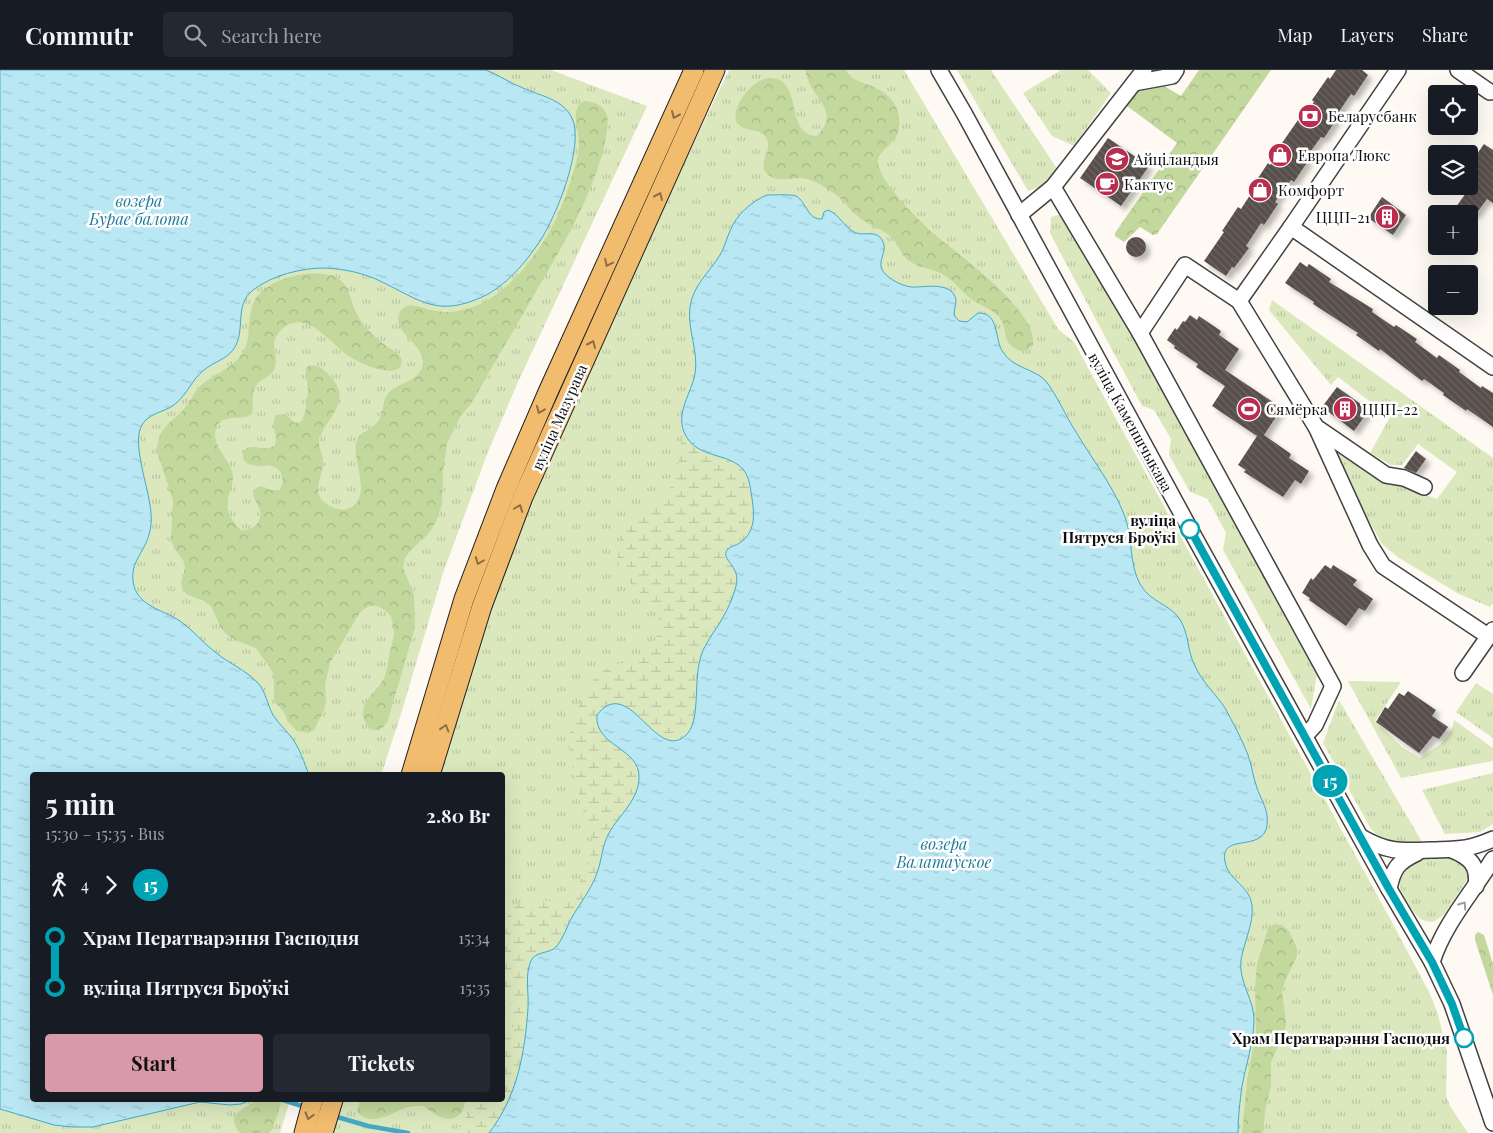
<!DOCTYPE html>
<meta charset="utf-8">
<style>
:root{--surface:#171b24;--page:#242831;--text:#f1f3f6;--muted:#9ea1a6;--line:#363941;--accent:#d89aaa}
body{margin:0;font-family:"Playfair Display",serif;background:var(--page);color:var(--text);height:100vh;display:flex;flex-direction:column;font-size:19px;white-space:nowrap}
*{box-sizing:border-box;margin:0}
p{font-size:16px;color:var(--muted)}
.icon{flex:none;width:28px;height:28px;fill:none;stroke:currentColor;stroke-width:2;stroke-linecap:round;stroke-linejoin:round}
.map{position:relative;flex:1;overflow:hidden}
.sheet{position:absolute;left:30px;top:702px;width:475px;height:330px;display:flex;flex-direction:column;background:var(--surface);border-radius:5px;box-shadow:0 5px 20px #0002}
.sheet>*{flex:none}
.badge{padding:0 10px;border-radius:16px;font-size:18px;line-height:32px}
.controls{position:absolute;left:1428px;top:15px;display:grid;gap:10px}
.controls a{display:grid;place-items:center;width:50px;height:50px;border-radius:5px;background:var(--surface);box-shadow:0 5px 20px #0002;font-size:25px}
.map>.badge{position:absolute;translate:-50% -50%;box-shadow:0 0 0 2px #fff}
.legs{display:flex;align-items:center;gap:8px;height:55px;padding:0 15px;font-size:16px}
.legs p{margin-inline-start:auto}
.overview{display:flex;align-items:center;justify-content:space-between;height:85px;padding:0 15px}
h1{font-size:28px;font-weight:700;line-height:38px}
.primary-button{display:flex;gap:10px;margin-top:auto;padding:10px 15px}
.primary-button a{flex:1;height:58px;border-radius:5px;background:var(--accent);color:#111;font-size:20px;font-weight:700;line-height:58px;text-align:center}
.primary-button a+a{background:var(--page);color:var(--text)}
ul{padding:0 15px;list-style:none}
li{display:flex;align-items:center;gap:18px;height:50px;font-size:19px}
li i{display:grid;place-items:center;width:8px;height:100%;margin:0 6px;background:currentColor}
li i::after{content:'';width:12px;height:12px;margin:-6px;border:4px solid;border-radius:50%;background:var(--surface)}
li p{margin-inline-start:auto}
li:first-child i{background:linear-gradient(#0000 50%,currentColor 0)}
li:last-child i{background:linear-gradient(currentColor 50%,#0000 0)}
header{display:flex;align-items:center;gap:30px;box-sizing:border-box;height:70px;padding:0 25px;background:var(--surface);border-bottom:1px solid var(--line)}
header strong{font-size:24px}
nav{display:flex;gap:28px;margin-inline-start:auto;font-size:18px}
.search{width:350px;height:45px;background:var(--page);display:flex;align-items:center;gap:12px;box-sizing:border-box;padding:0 18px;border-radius:5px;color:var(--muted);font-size:19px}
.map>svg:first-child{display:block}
</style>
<header>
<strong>Commutr</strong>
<div class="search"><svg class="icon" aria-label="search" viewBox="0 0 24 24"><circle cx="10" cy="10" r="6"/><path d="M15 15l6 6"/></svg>Search here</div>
<nav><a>Map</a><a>Layers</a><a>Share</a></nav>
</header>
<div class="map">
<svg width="1493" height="1063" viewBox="0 0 1493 1063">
<defs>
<pattern id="grass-tufts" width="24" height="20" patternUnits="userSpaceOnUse" patternTransform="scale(1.25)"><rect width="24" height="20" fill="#dbe8bd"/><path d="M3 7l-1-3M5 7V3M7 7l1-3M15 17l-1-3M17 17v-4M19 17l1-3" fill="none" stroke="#bbc6a1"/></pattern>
<pattern id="forest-crowns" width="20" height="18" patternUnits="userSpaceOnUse" patternTransform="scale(1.25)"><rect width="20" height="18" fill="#c2d89d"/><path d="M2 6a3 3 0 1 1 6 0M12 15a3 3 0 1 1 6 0" fill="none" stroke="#a6b886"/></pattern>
<pattern id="wetland-marsh" width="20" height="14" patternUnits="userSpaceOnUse" patternTransform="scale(1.25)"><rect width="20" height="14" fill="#dbe8bd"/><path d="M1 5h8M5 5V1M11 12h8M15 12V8" fill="none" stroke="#bbc6a1"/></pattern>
<pattern id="water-ripples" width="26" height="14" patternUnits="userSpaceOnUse" patternTransform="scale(1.25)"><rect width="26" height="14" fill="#b9e8f4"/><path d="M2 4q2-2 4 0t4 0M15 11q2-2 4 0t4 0" fill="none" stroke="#9ec6d0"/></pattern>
<pattern id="building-back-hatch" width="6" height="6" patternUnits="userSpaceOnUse" patternTransform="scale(1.25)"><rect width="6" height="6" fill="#584f4c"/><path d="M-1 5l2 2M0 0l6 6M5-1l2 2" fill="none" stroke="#6b6461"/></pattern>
<filter id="shadow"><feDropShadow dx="4.5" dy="4.5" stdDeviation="2.5" flood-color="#0004"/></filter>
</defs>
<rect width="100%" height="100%" fill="#fefaf3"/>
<!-- grass -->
<g fill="url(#grass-tufts)">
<polygon points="0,0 551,0 647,36 518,312 488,382 443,503 401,644 381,705 32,705 32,1030 290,1030 280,1063 0,1063"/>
<polygon points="729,0 904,0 1058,259 1074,272 1393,854 1430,924 1438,944 1447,982 1446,1025 1450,1036 1468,1063 331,1063 341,1030 502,1030 502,705 438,705 488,539 549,387 666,131"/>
<polygon points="957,0 991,0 1058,100 1044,115 1028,121"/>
<polygon points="1061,0 1088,0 1111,23 1074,76 1052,66 1023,23"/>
<polygon points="1058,145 1066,148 1099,202 1318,598 1311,639 1223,480 1226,463 1208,429 1190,422 1169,385 1171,369 1154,340 1142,336 1062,186 1050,163 1051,147"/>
<polygon points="1272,230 1493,388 1493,533 1490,537 1459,524 1399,488 1382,474 1361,436 1336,382 1380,409 1437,429 1457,402 1418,374 1402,395 1391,395 1370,383 1390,347 1338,307 1331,315 1269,240"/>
<path d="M1348 611 1401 612 1375 651 1402 677 1420 688C1436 678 1451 669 1454 650L1493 678V691L1401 708Z"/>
<polygon points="1476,613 1493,624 1493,668 1456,642"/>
<path d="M1339 630 1422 772C1399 775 1389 777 1371 759L1323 673Z"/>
<polygon points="1493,703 1493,754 1480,762 1445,764 1422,720"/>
<path d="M1448 786C1460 790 1468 795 1468 808L1445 844 1435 851C1431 852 1427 852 1423 850 1416 847 1412 839 1408 833 1398 817 1392 802 1414 792 1424 786 1437 787 1448 786Z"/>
</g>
<!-- forest -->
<g fill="url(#forest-crowns)">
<path d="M805 0H846C852 17 883 10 896 37 901 48 901 63 892 72 887 78 880 81 878 90 875 108 920 152 934 164 959 185 1038 241 1033 275 1027 282 1020 283 1013 277 1003 270 1007 259 1001 250 995 240 983 237 974 231 962 223 955 211 942 204 932 199 920 198 911 192 901 187 900 176 893 169 884 159 871 156 861 149 853 143 849 137 842 130 836 124 828 119 821 115 814 111 807 108 799 108 790 108 779 112 770 106 754 96 773 81 767 69 761 57 746 63 738 54 727 40 754 7 770 8 805 9 783 64 817 66 833 49 827 39 815 23 810 16 807 8 805 0Z"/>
<polygon points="1199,0 1271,0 1157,164 1153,165 1140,157 1124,172 1115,166 1115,163 1177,73 1123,33 1135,18 1161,14 1181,26"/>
<path d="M584 31C593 31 605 36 607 46 609 54 606 65 605 73 593 125 565 172 538 218 516 257 493 295 471 334L460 347 447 374 443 401 442 435 436 452 429 463 410 481 405 488 403 498 414 525 415 558 387 653 380 660H372C348 637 377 625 385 606 387 600 388 593 389 587 392 569 398 564 390 545 378 534 370 532 359 544L330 593 325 615 326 633 324 640 314 660 308 663 297 661 288 652 284 642 274 631V604L256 578 235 570 226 564 221 558 211 536 204 531 188 525 183 521 181 513 185 498 184 492 174 478 171 470 173 430 157 382C157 358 170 354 184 339 192 330 195 319 205 312 217 303 232 298 241 285 255 267 243 241 259 224 275 207 308 200 330 205 350 210 349 229 357 244 360 250 365 257 370 262 379 272 390 278 400 286L402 290 400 298C393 302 386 301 378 299 367 296 356 291 347 285 332 274 308 241 286 256 281 259 276 265 275 270 272 279 278 288 275 297 272 308 259 308 255 318 251 326 254 336 252 344 241 352 221 342 216 359 211 375 228 387 232 401 237 419 218 431 234 452 236 455 239 459 242 460 247 461 253 458 256 455 268 441 252 433 253 420L260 416 271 420H280L283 412 281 402C268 388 250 403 243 388L244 380C253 372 265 383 275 375 278 365 270 354 276 345L285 344 295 353 301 352 305 343 308 322 306 299 308 296C317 294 324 299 329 305 354 330 328 346 319 369 318 377 323 383 323 391 323 410 307 425 332 437 338 440 345 441 350 438 374 425 350 389 357 370 360 361 373 360 379 350 386 338 380 325 395 318 404 312 417 310 422 298 430 275 389 263 400 242 407 230 421 238 431 240 439 242 449 243 457 241 499 235 531 194 551 159 562 138 578 96 579 73 579 59 569 39 584 31Z"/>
<polygon points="1274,854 1282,855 1289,861 1296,876 1297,886 1285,911 1282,921 1286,953 1285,961 1271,992 1271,1015 1265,1042 1263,1063 1242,1063 1247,1011 1256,961 1255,918 1257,894 1268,859"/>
<polygon points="1478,862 1484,865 1493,894 1493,925 1475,870 1475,865"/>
<path d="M255 1030H282L273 1058 269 1063H240C224 1043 243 1042 255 1030Z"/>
<path d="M360 1030H465C465 1035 463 1041 459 1045 446 1056 434 1042 423 1036 416 1036 409 1036 402 1039 387 1046 371 1056 357 1042Z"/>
</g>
<!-- wetland -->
<path fill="url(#wetland-marsh)" d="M682 353 685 363 722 387 740 395 747 405 753 436V455L745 469 727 480 726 483C728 491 735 496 737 503 743 528 708 563 701 586 698 593 697 601 696 608 695 627 702 664 677 670 665 673 655 664 647 656L602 665 628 685 637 696 639 708 638 717 629 736 611 759 597 803 588 824 567 856 559 872 556 877 546 882 528 901C528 958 526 1017 489 1063H455C460 1050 472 1044 476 1030H502L503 971C513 965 517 948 512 937 510 931 505 926 503 921 501 915 502 868 503 859 503 855 506 849 508 845 525 815 548 840 566 827 573 823 579 814 583 806 589 794 595 776 590 762 588 755 585 748 583 740 579 728 578 715 574 703 571 690 567 679 569 666 573 648 585 615 599 604 616 590 646 592 656 568 672 525 619 523 618 488 618 473 627 457 639 448 646 442 657 438 663 430 679 408 682 380 682 353Z"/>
<!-- water -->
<g fill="url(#water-ripples)" stroke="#44a9c7">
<path d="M0 0H486C499 5 510 13 523 18 540 26 563 29 572 48 585 75 556 147 540 171 526 192 505 217 482 227 438 247 421 231 382 212 365 203 344 199 325 198 301 198 273 205 253 220 233 236 247 261 233 280 226 289 214 292 204 300 192 309 187 325 174 335 163 343 147 343 141 357 132 376 150 421 151 444 152 454 150 464 146 473 140 486 131 495 133 511 136 536 162 539 180 551 193 560 202 572 215 582 228 593 246 600 258 613 266 622 267 634 273 645 278 653 286 660 292 668 300 679 304 692 309 705H32V1030H250L241 1034 230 1035 200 1032 93 1057H73L54 1055 0 1039Z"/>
<path d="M767 125C773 125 791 124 796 126 807 132 807 150 822 149L824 142 828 140C839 144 844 157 854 162 863 167 876 159 882 170 891 184 868 195 893 210 899 214 905 216 911 217 923 218 952 210 956 230 956 234 954 240 954 245L959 251 967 252 978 243C1000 242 994 270 1003 282 1013 298 1032 298 1045 310 1057 325 1065 345 1076 362 1092 389 1114 417 1125 447 1133 469 1129 494 1140 514 1151 533 1168 533 1179 548 1189 562 1187 581 1195 596 1202 612 1216 624 1225 638 1233 653 1242 669 1248 685 1252 696 1253 707 1257 718 1260 727 1266 736 1267 746 1272 788 1218 759 1225 792 1228 810 1250 816 1252 835 1254 853 1244 872 1241 890 1238 912 1255 930 1254 952 1253 974 1246 995 1242 1016 1240 1031 1238 1047 1238 1063H489C517 1027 525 983 528 938 529 924 525 907 530 893 534 880 549 885 557 876 563 868 567 857 571 849 580 833 591 820 597 803 602 790 602 775 609 763 619 745 639 730 639 707 640 678 594 676 597 645 630 602 657 698 688 663 700 648 694 610 700 590 702 579 708 572 713 563 723 549 732 532 736 516 741 497 723 491 726 482 728 477 734 476 738 474 760 461 753 436 750 416 744 376 698 396 684 362 676 342 691 324 695 304 699 282 687 260 690 237 693 215 709 203 720 185 725 177 726 169 730 161 736 145 752 131 767 125Z"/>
</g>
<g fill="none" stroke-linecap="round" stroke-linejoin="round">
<!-- stream -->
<g stroke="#44a9c7" stroke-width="4.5">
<polyline points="283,1030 305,1037"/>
<polyline points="334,1046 368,1056 408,1063"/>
</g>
</g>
<!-- building -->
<g fill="url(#building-back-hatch)" filter="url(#shadow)">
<polygon points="1336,0 1362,0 1368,5 1354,26 1351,24 1336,46 1338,47 1324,68 1321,67 1305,89 1308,91 1294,112 1291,110 1275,132 1278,134 1264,155 1261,153 1246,176 1249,178 1234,198 1232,197 1226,206 1204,191 1224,162 1222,161 1238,137 1241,139 1254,119 1252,117 1268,93 1270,95 1285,75 1282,73 1298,50 1300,52 1314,32 1312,30 1328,7 1330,9"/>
<polygon points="1108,68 1149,96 1121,136 1080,108"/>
<polygon points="1484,74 1493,80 1493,133 1487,129 1476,144 1451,144 1478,106 1469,99 1469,95"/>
<polygon points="1382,127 1406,145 1393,165 1368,148"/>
<circle cx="1136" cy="177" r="10"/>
<polygon points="1300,192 1307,197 1309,194 1331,209 1329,212 1373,239 1372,242 1394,257 1396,255 1417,269 1415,272 1437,288 1439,285 1460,300 1459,302 1481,318 1482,316 1493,323 1493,357 1467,339 1466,341 1443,325 1444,323 1424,309 1422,311 1380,279 1379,281 1356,265 1358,263 1313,234 1314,232 1285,213"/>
<polygon points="1190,245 1197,250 1199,246 1221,261 1219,265 1239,279 1225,300 1282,338 1264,365 1291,384 1289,388 1309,401 1301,414 1295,410 1283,427 1244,402 1246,400 1238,395 1257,366 1212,336 1225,316 1196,297 1198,294 1174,278 1175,276 1167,270 1175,258 1177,260 1183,251 1185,252"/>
<polygon points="1337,317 1369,340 1354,361 1322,337"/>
<polygon points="1416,381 1426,389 1416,403 1404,398"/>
<polygon points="1325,495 1331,499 1333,495 1357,510 1353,515 1373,529 1365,541 1359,538 1346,556 1309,530 1310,528 1302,523 1311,508 1313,510"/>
<polygon points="1408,621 1436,640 1432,646 1448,657 1439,669 1433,666 1419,683 1376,652 1385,637 1388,639 1399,623 1404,626"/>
</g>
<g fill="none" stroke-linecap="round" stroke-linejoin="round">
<!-- minor casing -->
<g stroke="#424242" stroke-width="18">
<g id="minor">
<polyline points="939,0 964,43 1190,459 1389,819 1432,892 1452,934 1493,1053"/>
<polyline points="1458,0 1490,22"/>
<polyline points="1134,13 1172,6 1176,0"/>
<polyline points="1053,117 1140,263 1333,616 1315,655 1305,666"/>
<polyline points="1019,145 1053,117 1144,0"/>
<polyline points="1291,157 1398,0"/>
<polyline points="1239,231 1291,157 1493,297"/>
<polyline points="1140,263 1185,195 1239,231 1316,357 1386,405 1404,408 1424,417"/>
<polyline points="1317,359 1370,475 1383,496 1488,566"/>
<polyline points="1463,603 1493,560"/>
<path d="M1361 767C1389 783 1401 781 1432 780 1458 779 1468 780 1493 769"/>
<path d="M1452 780C1470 787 1479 796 1476 816"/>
<path d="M1389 819C1393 798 1398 792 1417 783"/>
<path d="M1432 892C1444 854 1472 823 1493 789"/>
</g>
</g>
<!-- major casing -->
<g stroke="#202020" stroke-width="21">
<g id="major">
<polyline points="411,705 464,529 506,419 548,322 694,0"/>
<polyline points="430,705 482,536 523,427 715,0"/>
<polyline points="304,1063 313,1030"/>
<polyline points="323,1063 333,1030"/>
</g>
</g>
<!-- minor -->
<use href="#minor" stroke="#fff" stroke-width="15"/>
<!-- major -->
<use href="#major" stroke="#f2bc6f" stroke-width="19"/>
</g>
<!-- one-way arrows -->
<defs><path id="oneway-chevron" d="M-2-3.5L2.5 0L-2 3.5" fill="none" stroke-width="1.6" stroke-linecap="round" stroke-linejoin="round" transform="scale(1.25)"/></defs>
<g stroke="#8c6e44">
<use href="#oneway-chevron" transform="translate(675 45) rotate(114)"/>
<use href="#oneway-chevron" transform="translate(659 126) rotate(-66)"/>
<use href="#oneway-chevron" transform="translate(608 193) rotate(115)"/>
<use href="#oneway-chevron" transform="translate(592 274) rotate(-66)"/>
<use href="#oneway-chevron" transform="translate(540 340) rotate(113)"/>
<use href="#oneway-chevron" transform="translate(519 438) rotate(-69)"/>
<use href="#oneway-chevron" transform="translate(479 491) rotate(111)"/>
<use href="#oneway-chevron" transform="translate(445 658) rotate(-73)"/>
<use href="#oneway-chevron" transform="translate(309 1046) rotate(106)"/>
</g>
<use stroke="#9f9f9f" href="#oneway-chevron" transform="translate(1463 835) rotate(-55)"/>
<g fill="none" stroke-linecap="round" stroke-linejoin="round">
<!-- line-1 casing -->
<g stroke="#fff" stroke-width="11">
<polyline id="line-1" points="1190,459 1389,819 1432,892 1452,934 1464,968"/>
</g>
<!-- line-1 -->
<use href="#line-1" stroke="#00a3b4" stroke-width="8"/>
</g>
<!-- icons -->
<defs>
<g id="bank-disc" transform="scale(1.25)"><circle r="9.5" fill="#ba2d4c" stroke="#fff"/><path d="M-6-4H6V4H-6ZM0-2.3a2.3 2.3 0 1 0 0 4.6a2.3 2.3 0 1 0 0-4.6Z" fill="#fff"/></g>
<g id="shop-disc" transform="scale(1.25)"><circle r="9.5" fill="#ba2d4c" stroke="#fff"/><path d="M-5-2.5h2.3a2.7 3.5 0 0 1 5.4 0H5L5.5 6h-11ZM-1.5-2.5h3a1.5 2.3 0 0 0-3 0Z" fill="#fff"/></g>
<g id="school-disc" transform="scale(1.25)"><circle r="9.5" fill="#ba2d4c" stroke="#fff"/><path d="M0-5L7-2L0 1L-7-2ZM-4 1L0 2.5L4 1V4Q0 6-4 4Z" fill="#fff"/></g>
<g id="cafe-disc" transform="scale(1.25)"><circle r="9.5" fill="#ba2d4c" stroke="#fff"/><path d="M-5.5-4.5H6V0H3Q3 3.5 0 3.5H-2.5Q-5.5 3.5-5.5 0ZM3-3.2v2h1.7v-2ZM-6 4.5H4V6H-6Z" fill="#fff"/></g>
<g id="building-disc" transform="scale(1.25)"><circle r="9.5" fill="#ba2d4c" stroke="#fff"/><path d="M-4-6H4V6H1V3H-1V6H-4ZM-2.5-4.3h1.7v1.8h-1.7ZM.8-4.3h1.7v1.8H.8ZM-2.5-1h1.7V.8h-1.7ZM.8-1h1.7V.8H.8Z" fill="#fff"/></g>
<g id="stadium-disc" transform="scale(1.25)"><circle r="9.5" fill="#ba2d4c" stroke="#fff"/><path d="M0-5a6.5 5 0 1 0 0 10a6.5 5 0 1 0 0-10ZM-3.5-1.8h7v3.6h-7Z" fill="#fff"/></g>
</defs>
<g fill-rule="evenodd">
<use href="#bank-disc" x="1310" y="46"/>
<use href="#shop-disc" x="1280" y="85"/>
<use href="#school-disc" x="1117" y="89"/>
<use href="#cafe-disc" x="1107" y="114"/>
<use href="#shop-disc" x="1260" y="120"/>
<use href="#building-disc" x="1387" y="147"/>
<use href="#stadium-disc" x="1249" y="339"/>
<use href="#building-disc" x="1345" y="339"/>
</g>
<!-- markers -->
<g fill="#fff" stroke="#00a3b4" stroke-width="2.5">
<circle cx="1190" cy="459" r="9"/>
<circle cx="1464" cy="968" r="9"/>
</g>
<g text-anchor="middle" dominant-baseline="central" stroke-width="5" stroke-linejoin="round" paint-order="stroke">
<!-- poi labels -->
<g font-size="15" fill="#0f0f0f" stroke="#fff" text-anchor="start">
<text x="1328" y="46">Беларусбанк</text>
<text x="1298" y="85">Европа Люкс</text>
<text x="1134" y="89">Айціландыя</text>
<text x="1124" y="114">Кактус</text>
<text x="1278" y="120">Комфорт</text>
<text x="1370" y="147" text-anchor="end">ЦЦП-21</text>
<text x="1266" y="339">Сямёрка</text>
<text x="1362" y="339">ЦЦП-22</text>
</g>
<!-- street labels -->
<g font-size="15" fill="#0f0f0f" stroke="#fff">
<text transform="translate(559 347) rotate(-66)">вуліца Мазурава</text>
<text transform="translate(1131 352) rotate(61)">вуліца Каменшчыкава</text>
</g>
<!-- stop labels -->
<g font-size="15" font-weight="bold" fill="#0f0f0f" stroke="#fff" text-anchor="end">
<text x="1176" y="450">вуліца<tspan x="1176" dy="17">Пятруся Броўкі</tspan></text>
<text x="1450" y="968">Храм Ператварэння Гасподня</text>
</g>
<!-- water labels -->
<g font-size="16" font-style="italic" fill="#1d7b9c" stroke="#fff">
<text x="139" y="130">возера<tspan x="139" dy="18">Бурае балота</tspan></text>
<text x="944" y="773">возера<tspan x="944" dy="18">Валатаўское</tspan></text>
</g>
</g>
</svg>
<div class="controls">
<a><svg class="icon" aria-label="locate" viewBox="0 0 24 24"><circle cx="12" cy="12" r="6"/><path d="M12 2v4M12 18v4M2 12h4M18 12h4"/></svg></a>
<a><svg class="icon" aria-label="layers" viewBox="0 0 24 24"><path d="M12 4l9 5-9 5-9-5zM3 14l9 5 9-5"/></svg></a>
<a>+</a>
<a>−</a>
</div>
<b class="badge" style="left:1330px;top:711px;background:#00a3b4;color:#fff">15</b>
<section class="sheet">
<div class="overview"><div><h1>5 min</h1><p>15:30 – 15:35 · Bus</p></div><b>2.80 Br</b></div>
<div class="legs"><svg class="icon" aria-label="walk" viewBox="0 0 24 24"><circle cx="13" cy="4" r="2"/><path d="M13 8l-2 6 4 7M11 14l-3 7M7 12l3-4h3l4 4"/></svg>4<svg class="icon" aria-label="forward" viewBox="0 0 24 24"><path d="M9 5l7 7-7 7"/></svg><b class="badge" style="background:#00a3b4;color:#fff">15</b></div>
<ul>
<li><i style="color:#00a3b4"></i><b>Храм Ператварэння Гасподня</b><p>15:34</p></li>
<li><i style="color:#00a3b4"></i><b>вуліца Пятруся Броўкі</b><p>15:35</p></li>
</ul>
<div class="primary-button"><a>Start</a><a>Tickets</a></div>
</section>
</div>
